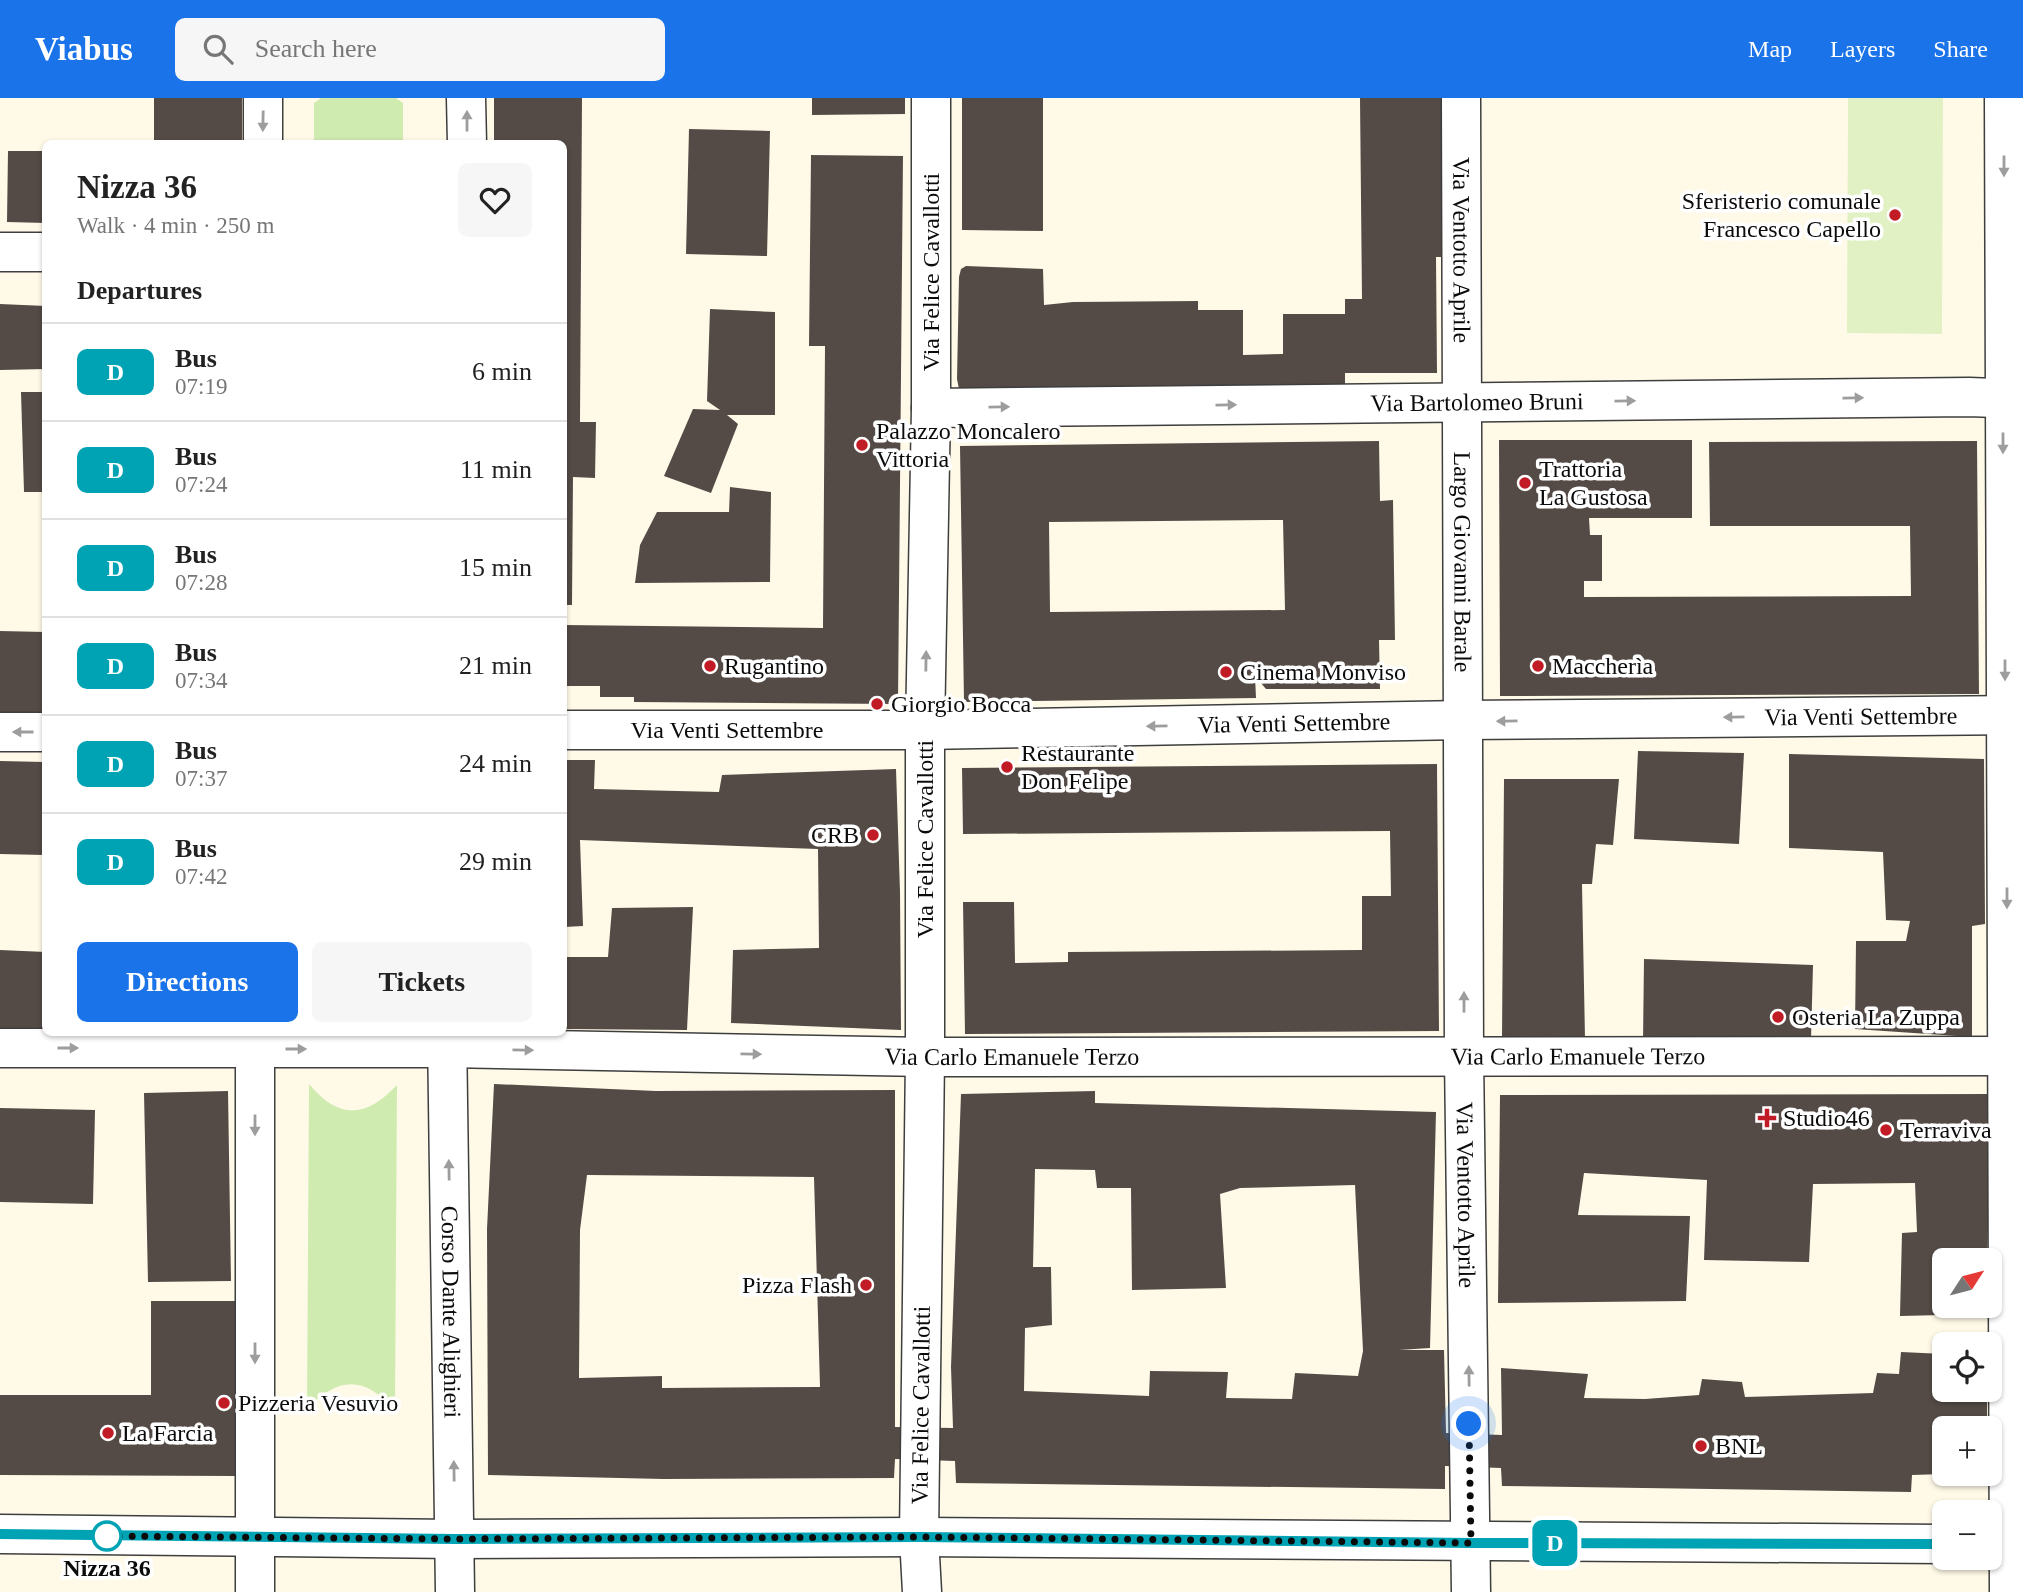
<!DOCTYPE html>
<meta charset="utf-8">
<style>
:root{--surface:#fff;--page:#f6f6f6;--text:#222;--muted:#767676;--line:#e0e0e0;--accent:#1a73e8}
body{margin:0;font-family:Georgia,serif;background:var(--page);color:var(--text);height:100vh;display:flex;flex-direction:column;font-size:26px;white-space:nowrap}
*{box-sizing:border-box;margin:0}
p{font-size:23px;color:var(--muted)}
.icon{flex:none;width:38px;height:38px;fill:none;stroke:currentColor;stroke-width:2;stroke-linecap:round;stroke-linejoin:round}
.map{position:relative;flex:1;overflow:hidden}
.drawer{position:absolute;left:42px;top:42px;width:525px;height:896px;display:flex;flex-direction:column;background:var(--surface);border-radius:10px;box-shadow:0 2px 5px #0004}
.drawer>*{flex:none}
.badge{padding:0 14px;border-radius:10px;font-size:24px;line-height:46px}
.needle{width:46px;rotate:54deg}
.fabs{position:absolute;left:1932px;top:1150px;display:grid;gap:14px}
.fabs a{display:grid;place-items:center;width:70px;height:70px;border-radius:10px;background:var(--surface);box-shadow:0 2px 5px #0004;font-size:35px}
.you{position:absolute;width:35px;height:35px;margin:-18px;border:5px solid #fff;border-radius:50%;background:#1a73e8;box-shadow:0 0 0 10px #1a73e833}
.map>.badge{position:absolute;translate:-50% -50%;box-shadow:0 0 0 4px #fff}
h2{padding:0 35px;font-size:26px;line-height:63px}
.round{display:grid;place-items:center;flex:none;width:74px;height:74px;border-radius:10px;background:var(--page)}
.summary{display:flex;align-items:center;justify-content:space-between;height:119px;padding:0 35px}
h1{font-size:33px;font-weight:700;line-height:52px}
.primary-button{display:flex;gap:14px;margin-top:auto;padding:14px 35px}
.primary-button a{flex:1;height:80px;border-radius:10px;background:var(--accent);color:#fff;font-size:28px;font-weight:700;line-height:80px;text-align:center}
.primary-button a+a{background:var(--page);color:var(--text)}
ul{padding:0;list-style:none}
li{display:flex;align-items:center;gap:21px;height:98px;padding:0 35px;border-top:2px solid var(--line)}
li div{flex:1}
li b{display:block;font-size:26px}
li em{font-style:normal}
li .badge{min-width:77px;font-weight:700;text-align:center}
header{display:flex;align-items:center;gap:42px;box-sizing:border-box;height:98px;padding:0 35px;background:var(--accent);color:#fff}
header strong{font-size:33px}
nav{display:flex;gap:38px;margin-inline-start:auto;font-size:24px}
.search{width:490px;height:63px;background:var(--page);display:flex;align-items:center;gap:18px;box-sizing:border-box;padding:0 24px;border-radius:10px;color:var(--muted);font-size:26px}
.map>svg:first-child{display:block}
</style>
<header>
<strong>Viabus</strong>
<div class="search"><svg class="icon" aria-label="search" viewBox="0 0 24 24"><circle cx="10" cy="10" r="6"/><path d="M15 15l6 6"/></svg>Search here</div>
<nav><a>Map</a><a>Layers</a><a>Share</a></nav>
</header>
<div class="map">
<svg width="2023" height="1494" viewBox="0 0 2023 1494">
<rect width="100%" height="100%" fill="#fffae8"/>
<!-- grass -->
<g fill="#cfebb0">
<polygon points="321,0 396,0 403,5 403,45 314,45 314,5"/>
<path d="M309 986C339 1022 366 1020 397 987L395 1312C364 1278 339 1278 307 1311Z"/>
</g>
<!-- pitch -->
<polygon fill="#e2f1c3" points="1848,0 1943,0 1942,236 1847,235"/>
<!-- building -->
<g fill="#544b46" fill-rule="evenodd">
<rect x="154" y="0" width="88" height="46"/>
<polygon points="494,0 582,0 580,324 596,324 595,380 573,379 572,507 564,507 564,46 494,46"/>
<polygon points="812,0 905,0 905,16 812,17"/>
<polygon points="962,0 1043,0 1043,133 962,132"/>
<polygon points="1360,0 1451,0 1453,159 1436,159 1437,275 1345,275 1345,290 959,291 957,281 959,179 961,171 966,168 1043,171 1044,207 1073,204 1198,203 1198,212 1243,212 1243,257 1283,256 1283,216 1345,216 1345,201 1362,201"/>
<polygon points="689,31 770,33 767,158 686,156"/>
<polygon points="8,53 46,53 46,125 7,124"/>
<polygon points="811,57 903,58 898,606 634,604 634,599 600,599 600,588 564,588 564,527 823,530 825,248 809,248"/>
<polygon points="0,206 46,208 46,271 0,272"/>
<polygon points="710,211 775,214 775,317 727,317 738,326 711,395 664,378 693,311 720,312 707,303"/>
<polygon points="21,294 46,294 46,394 24,394"/>
<polygon points="1499,342 1692,342 1692,420 1589,420 1590,437 1602,437 1602,483 1584,483 1584,499 1911,498 1910,428 1710,428 1709,344 1977,343 1979,596 1500,598"/>
<path d="M1379 343 1380 403 1393 402 1395 542H1379L1380 591H1266L1255 578 1256 600 964 604 960 348ZM1283 422 1285 512 1050 514 1049 424Z"/>
<polygon points="730,389 771,394 770,484 635,485 640,447 657,414 729,414"/>
<polygon points="0,533 46,534 46,615 0,614"/>
<polygon points="1638,653 1744,655 1739,746 1634,741"/>
<polygon points="1789,656 1984,661 1985,826 1972,828 1972,939 1855,931 1856,843 1906,843 1910,823 1886,822 1883,754 1789,750"/>
<polygon points="564,662 595,662 594,691 719,694 722,677 896,671 900,794 901,932 731,925 733,852 819,850 818,751 580,742 583,828 564,829"/>
<polygon points="0,663 45,664 44,757 0,756"/>
<polygon points="1437,666 1439,933 965,936 963,804 1014,804 1015,865 1068,864 1068,854 1362,852 1362,798 1391,798 1390,733 963,736 962,670"/>
<polygon points="1504,681 1619,681 1613,747 1596,746 1592,786 1582,786 1585,940 1502,940"/>
<polygon points="693,809 687,932 564,931 564,859 608,859 612,810"/>
<polygon points="0,852 46,854 46,931 0,930"/>
<polygon points="1644,861 1813,867 1811,942 1643,944"/>
<path d="M494 986 656 993 895 992V1329L953 1330 951 1269 961 996 1095 993V1005L1436 1014 1430 1250 1399 1252H1444L1446 1335 1502 1337 1501 1270 1588 1276 1584 1300 1645 1301 1699 1297 1702 1281 1742 1284 1745 1299 1873 1295 1877 1275 1899 1276 1901 1254 1944 1256V1292H1987V1330H1944V1376L1912 1377 1911 1394 1502 1388 1501 1370 1445 1368V1391L956 1385 955 1363 895 1361 894 1380 664 1381 488 1377 487 1131ZM1035 1071 1095 1072 1097 1090H1131L1132 1192 1226 1190 1220 1096 1240 1090 1355 1087 1363 1253 1358 1278 1295 1275 1292 1301 1226 1300 1228 1274 1150 1273 1149 1298 1024 1293 1025 1230 1052 1227 1051 1169H1033ZM587 1077 814 1079 820 1289 662 1290V1278L579 1280 580 1132Z"/>
<polygon points="228,993 231,1183 148,1184 144,995"/>
<polygon points="1992,996 1987,1162 1944,1162 1944,1208 1985,1208 1985,1216 1900,1218 1902,1135 1917,1134 1915,1085 1813,1086 1809,1164 1704,1162 1707,1082 1584,1075 1578,1117 1690,1118 1686,1203 1498,1205 1500,997"/>
<polygon points="0,1010 95,1012 93,1106 0,1104"/>
<polygon points="151,1203 235,1203 236,1378 0,1377 0,1297 151,1297"/>
</g>
<g fill="none" stroke-linecap="round" stroke-linejoin="round">
<!-- minor casing -->
<g stroke="#3e3e3e" stroke-width="41">
<g id="minor">
<polyline points="466,0 467,46"/>
<path id="s1" d="M1461 0 1464 958 1471 1494"/>
<polyline points="2004,0 2009,1494"/>
<polyline points="263,46 263,0"/>
<polyline points="0,154 46,154"/>
<path id="s2" d="M931 310 1969 299 2023 301"/>
<path id="s3" d="M564 632H925L1463 622 2023 617"/>
<polyline points="0,634 46,634"/>
<polyline points="255,934 255,1494"/>
<path id="s4" d="M447 934 455 1494"/>
<path id="s5" d="M0 950H447L925 959 2023 958"/>
<polyline points="0,1436 455,1441 919,1439 1944,1446"/>
<path id="s6" d="M922 1494 919 1439 925 959V632L931 310V0"/>
</g>
</g>
<!-- minor -->
<use href="#minor" stroke="#fff" stroke-width="38"/>
</g>
<!-- one-way arrows -->
<defs><path id="oneway-solid" d="M-6-.8H1V-3.2L6.5 0L1 3.2V.8H-6Z" transform="scale(1.75)"/></defs>
<g fill="#9d9d9d">
<use href="#oneway-solid" transform="translate(263 23) rotate(91)"/>
<use href="#oneway-solid" transform="translate(467 23) rotate(-90)"/>
<use href="#oneway-solid" transform="translate(2004 68) rotate(90)"/>
<use href="#oneway-solid" transform="translate(1853 300) rotate(-1)"/>
<use href="#oneway-solid" transform="translate(1625 303) rotate(-1)"/>
<use href="#oneway-solid" transform="translate(1226 307) rotate(-1)"/>
<use href="#oneway-solid" transform="translate(999 309) rotate(-1)"/>
<use href="#oneway-solid" transform="translate(2003 345) rotate(90)"/>
<use href="#oneway-solid" transform="translate(926 563) rotate(-89)"/>
<use href="#oneway-solid" transform="translate(2005 572) rotate(90)"/>
<use href="#oneway-solid" transform="translate(1734 619) rotate(179)"/>
<use href="#oneway-solid" transform="translate(1507 623) rotate(179)"/>
<use href="#oneway-solid" transform="translate(1157 628) rotate(179)"/>
<use href="#oneway-solid" transform="translate(23 634) rotate(180)"/>
<use href="#oneway-solid" transform="translate(2007 800) rotate(90)"/>
<use href="#oneway-solid" transform="translate(1464 904) rotate(-90)"/>
<use href="#oneway-solid" transform="translate(68 950)"/>
<use href="#oneway-solid" transform="translate(296 951)"/>
<use href="#oneway-solid" transform="translate(523 952) rotate(1)"/>
<use href="#oneway-solid" transform="translate(751 956) rotate(1)"/>
<use href="#oneway-solid" transform="translate(255 1027) rotate(90)"/>
<use href="#oneway-solid" transform="translate(449 1072) rotate(-91)"/>
<use href="#oneway-solid" transform="translate(255 1255) rotate(90)"/>
<use href="#oneway-solid" transform="translate(1469 1278) rotate(-91)"/>
<use href="#oneway-solid" transform="translate(454 1373) rotate(-91)"/>
</g>
<g fill="none" stroke-linecap="round" stroke-linejoin="round">
<!-- line casing -->
<g stroke="#fff" stroke-width="16">
<polyline id="line" points="0,1436 455,1441 919,1439 1471,1445 1944,1446"/>
</g>
<!-- line -->
<use href="#line" stroke="#00a3b4" stroke-width="10"/>
<!-- walk -->
<polyline stroke="#0b0b0b" stroke-width="7" stroke-dasharray="0 12.6" points="107,1438 455,1441 919,1439 1471,1445 1469,1326"/>
</g>
<!-- markers -->
<g fill="#c11c26" stroke="#fff" stroke-width="2.5">
<circle cx="1895" cy="117" r="7"/>
<circle cx="862" cy="347" r="7"/>
<circle cx="1525" cy="385" r="7"/>
<circle cx="710" cy="568" r="7"/>
<circle cx="1538" cy="568" r="7"/>
<circle cx="1226" cy="574" r="7"/>
<circle cx="877" cy="606" r="7"/>
<circle cx="1007" cy="669" r="7"/>
<circle cx="873" cy="737" r="7"/>
<circle cx="1778" cy="919" r="7"/>
<path d="M1763.5 1009.5h7v7h7v7h-7v7h-7v-7h-7v-7h7z"/>
<circle cx="1886" cy="1032" r="7"/>
<circle cx="866" cy="1187" r="7"/>
<circle cx="224" cy="1305" r="7"/>
<circle cx="108" cy="1335" r="7"/>
<circle cx="1701" cy="1348" r="7"/>
</g>
<circle fill="#fff" stroke="#00a3b4" stroke-width="3.5" cx="107" cy="1438" r="14"/>
<g text-anchor="middle" dominant-baseline="central" stroke-width="7" stroke-linejoin="round" paint-order="stroke">
<!-- poi labels -->
<g font-size="24" fill="#0b0b0b" stroke="#fff" text-anchor="start">
<text x="1881" y="103" text-anchor="end">Sferisterio comunale<tspan x="1881" dy="28">Francesco Capello</tspan></text>
<text x="876" y="333">Palazzo Moncalero<tspan x="876" dy="28">Vittoria</tspan></text>
<text x="1539" y="371">Trattoria<tspan x="1539" dy="28">La Gustosa</tspan></text>
<text x="724" y="568">Rugantino</text>
<text x="1552" y="568">Maccherìa</text>
<text x="1240" y="574">Cinema Monviso</text>
<text x="891" y="606">Giorgio Bocca</text>
<text x="1021" y="655">Restaurante<tspan x="1021" dy="28">Don Felipe</tspan></text>
<text x="859" y="737" text-anchor="end">CRB</text>
<text x="1792" y="919">Osteria La Zuppa</text>
<text x="1783" y="1020">Studio46</text>
<text x="1900" y="1032">Terraviva</text>
<text x="852" y="1187" text-anchor="end">Pizza Flash</text>
<text x="238" y="1305">Pizzeria Vesuvio</text>
<text x="122" y="1335">La Farcia</text>
<text x="1715" y="1348">BNL</text>
</g>
<!-- street labels -->
<g font-size="24" fill="#0b0b0b" stroke="#fff">
<text stroke="none"><textPath href="#s1" startOffset="152">Via Ventotto Aprile</textPath></text>
<text transform="translate(931 174) rotate(-90)">Via Felice Cavallotti</text>
<text stroke="none"><textPath href="#s2" startOffset="546">Via Bartolomeo Bruni</textPath></text>
<text stroke="none"><textPath href="#s1" startOffset="464">Largo Giovanni Barale</textPath></text>
<text stroke="none"><textPath href="#s3" startOffset="1297">Via Venti Settembre</textPath></text>
<text stroke="none"><textPath href="#s3" startOffset="730">Via Venti Settembre</textPath></text>
<text stroke="none"><textPath href="#s3" startOffset="163">Via Venti Settembre</textPath></text>
<text transform="translate(925 741) rotate(-90)">Via Felice Cavallotti</text>
<text stroke="none"><textPath href="#s5" startOffset="1012">Via Carlo Emanuele Terzo</textPath></text>
<text stroke="none"><textPath href="#s5" startOffset="1578">Via Carlo Emanuele Terzo</textPath></text>
<text stroke="none"><textPath href="#s1" startOffset="1097">Via Ventotto Aprile</textPath></text>
<text stroke="none"><textPath href="#s4" startOffset="280">Corso Dante Alighieri</textPath></text>
<text stroke="none"><textPath href="#s6" startOffset="187">Via Felice Cavallotti</textPath></text>
</g>
<!-- stop labels -->
<g font-size="24" font-weight="bold" fill="#0b0b0b" stroke="#fff">
<text x="107" y="1470">Nizza 36</text>
</g>
</g>
</svg>
<div class="fabs">
<a><svg class="needle" viewBox="-14 -14 28 28"><path d="M0-13l5 13h-10z" fill="#e53935"/><path d="M0 13l5-13h-10z" fill="#767676"/></svg></a>
<a><svg class="icon" aria-label="locate" viewBox="0 0 24 24"><circle cx="12" cy="12" r="6"/><path d="M12 2v4M12 18v4M2 12h4M18 12h4"/></svg></a>
<a>+</a>
<a>−</a>
</div>
<div class="you" style="left:1469px;top:1326px"></div>
<b class="badge" style="left:1555px;top:1445px;background:#00a3b4;color:#fff">D</b>
<section class="drawer">
<div class="summary"><div><h1>Nizza 36</h1><p>Walk · 4 min · 250 m</p></div><a class="round"><svg class="icon" aria-label="heart" viewBox="0 0 24 24"><path d="M12 20l-8-8c-3-5 5-10 8-4 3-6 11-1 8 4z"/></svg></a></div>
<h2>Departures</h2>
<ul>
<li><span class="badge" style="background:#00a3b4;color:#fff">D</span><div><b>Bus</b><p>07:19</p></div><em>6 min</em></li>
<li><span class="badge" style="background:#00a3b4;color:#fff">D</span><div><b>Bus</b><p>07:24</p></div><em>11 min</em></li>
<li><span class="badge" style="background:#00a3b4;color:#fff">D</span><div><b>Bus</b><p>07:28</p></div><em>15 min</em></li>
<li><span class="badge" style="background:#00a3b4;color:#fff">D</span><div><b>Bus</b><p>07:34</p></div><em>21 min</em></li>
<li><span class="badge" style="background:#00a3b4;color:#fff">D</span><div><b>Bus</b><p>07:37</p></div><em>24 min</em></li>
<li><span class="badge" style="background:#00a3b4;color:#fff">D</span><div><b>Bus</b><p>07:42</p></div><em>29 min</em></li>
</ul>
<div class="primary-button"><a>Directions</a><a>Tickets</a></div>
</section>
</div>
